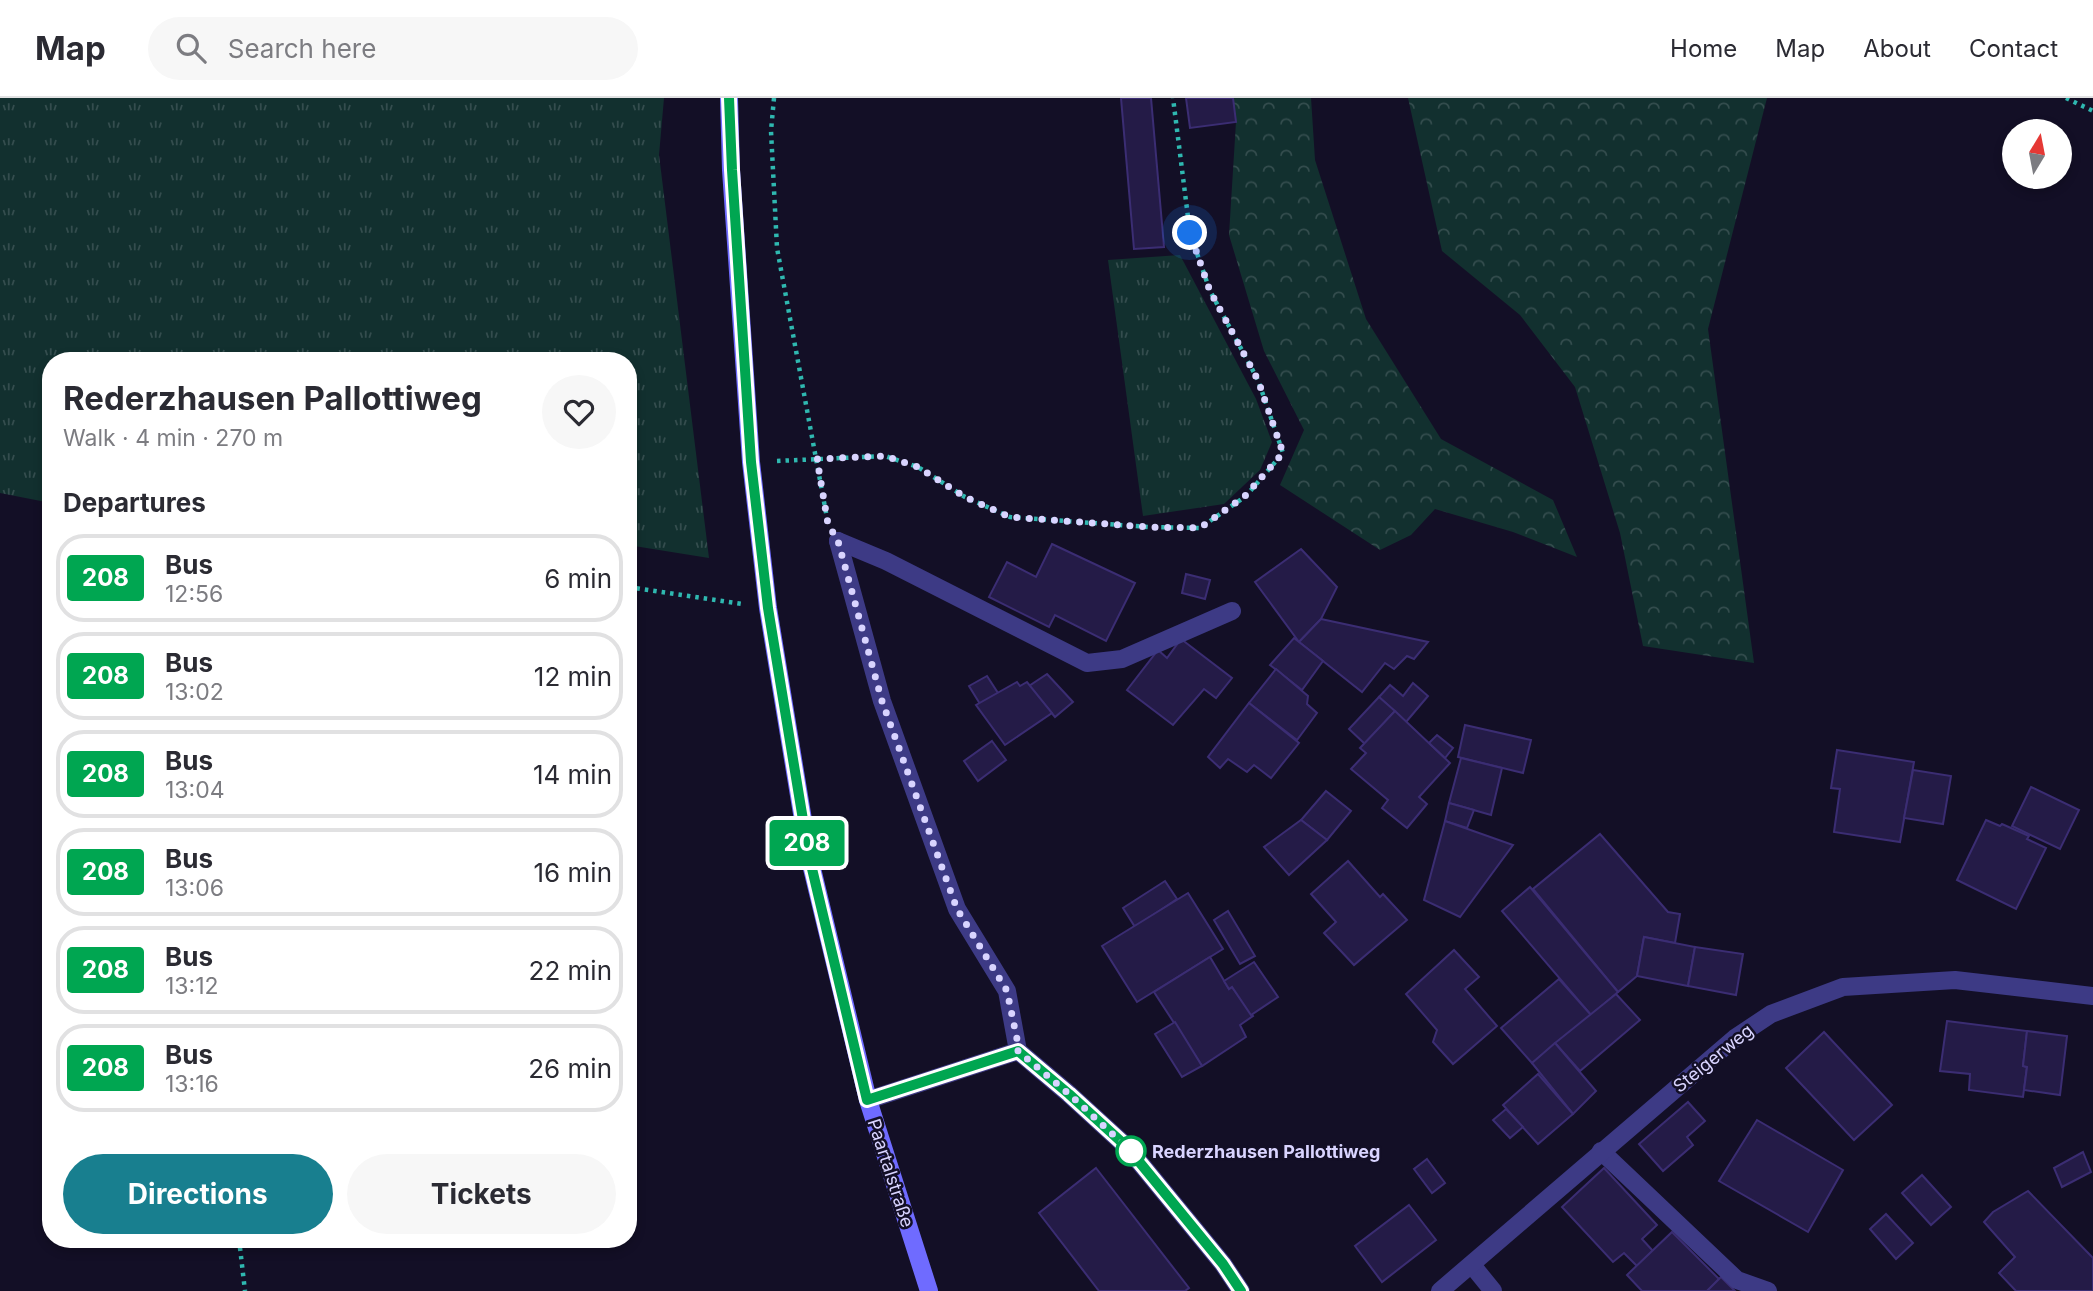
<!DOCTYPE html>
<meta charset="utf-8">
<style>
:root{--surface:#fff;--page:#f7f7f7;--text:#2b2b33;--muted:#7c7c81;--line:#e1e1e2;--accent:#187f8f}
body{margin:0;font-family:Inter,sans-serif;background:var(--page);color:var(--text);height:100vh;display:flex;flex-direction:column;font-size:26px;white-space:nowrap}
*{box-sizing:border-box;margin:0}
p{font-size:23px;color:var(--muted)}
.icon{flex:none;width:38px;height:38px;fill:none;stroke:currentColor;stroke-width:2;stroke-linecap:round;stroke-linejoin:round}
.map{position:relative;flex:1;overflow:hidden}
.sheet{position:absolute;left:42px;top:254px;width:595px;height:896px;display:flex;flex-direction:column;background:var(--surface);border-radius:28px;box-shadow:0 4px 10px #0003}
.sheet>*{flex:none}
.badge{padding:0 14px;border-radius:5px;font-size:24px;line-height:46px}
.needle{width:46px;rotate:10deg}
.tools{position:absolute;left:2002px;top:21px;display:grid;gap:14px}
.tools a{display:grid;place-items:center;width:70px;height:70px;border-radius:50%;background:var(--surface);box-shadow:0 4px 10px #0003;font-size:35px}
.you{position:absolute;width:35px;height:35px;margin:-18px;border:5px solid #fff;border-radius:50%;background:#1a73e8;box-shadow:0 0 0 10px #1a73e833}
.map>.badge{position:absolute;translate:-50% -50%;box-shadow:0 0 0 4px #fff}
h2{padding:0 21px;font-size:26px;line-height:63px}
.round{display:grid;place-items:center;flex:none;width:74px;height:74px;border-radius:37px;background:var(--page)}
.summary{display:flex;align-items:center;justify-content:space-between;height:119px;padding:0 21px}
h1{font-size:33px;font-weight:700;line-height:52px}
.action{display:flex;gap:14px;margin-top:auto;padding:14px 21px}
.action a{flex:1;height:80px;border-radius:42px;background:var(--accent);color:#fff;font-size:28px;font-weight:700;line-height:80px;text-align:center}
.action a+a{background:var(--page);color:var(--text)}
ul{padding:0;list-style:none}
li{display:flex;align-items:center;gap:21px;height:88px;margin:0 14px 10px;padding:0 7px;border:4px solid var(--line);border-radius:28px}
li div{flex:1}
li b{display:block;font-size:26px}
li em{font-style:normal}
li .badge{min-width:77px;font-weight:700;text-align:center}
header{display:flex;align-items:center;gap:42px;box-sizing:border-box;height:98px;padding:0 35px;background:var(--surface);border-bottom:2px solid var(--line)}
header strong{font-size:33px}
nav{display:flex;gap:38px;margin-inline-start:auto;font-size:24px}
.search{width:490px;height:63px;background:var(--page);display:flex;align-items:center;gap:18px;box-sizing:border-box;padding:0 24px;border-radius:38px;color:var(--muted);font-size:26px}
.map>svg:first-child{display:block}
</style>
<header>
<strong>Map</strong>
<div class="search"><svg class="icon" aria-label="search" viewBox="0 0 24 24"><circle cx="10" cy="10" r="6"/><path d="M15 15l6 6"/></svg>Search here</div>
<nav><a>Home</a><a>Map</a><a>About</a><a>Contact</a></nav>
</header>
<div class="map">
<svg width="2093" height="1193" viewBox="0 0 2093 1193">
<defs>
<pattern id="grass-tufts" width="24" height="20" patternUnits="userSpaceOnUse" patternTransform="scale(1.75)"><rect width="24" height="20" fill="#12302f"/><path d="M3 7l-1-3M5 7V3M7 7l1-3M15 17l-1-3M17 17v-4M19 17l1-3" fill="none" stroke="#344d4e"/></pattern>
<pattern id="forest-crowns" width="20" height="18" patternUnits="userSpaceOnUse" patternTransform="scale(1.75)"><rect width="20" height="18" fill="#12302f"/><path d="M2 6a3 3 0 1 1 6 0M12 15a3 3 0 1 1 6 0" fill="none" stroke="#344d4e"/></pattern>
</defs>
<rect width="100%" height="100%" fill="#130f26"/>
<!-- grass -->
<g fill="url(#grass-tufts)">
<polygon points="0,0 664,0 659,57 709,460 628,447 628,262 51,262 51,405 0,395"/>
<polygon points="1180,157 1256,301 1272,344 1260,372 1224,406 1143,418 1108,162"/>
</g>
<!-- forest -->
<g fill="url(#forest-crowns)">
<polygon points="1233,0 1311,0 1315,62 1366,221 1441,341 1553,402 1577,459 1513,434 1435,411 1411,437 1380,452 1280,387 1304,332 1264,253 1229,137 1236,24"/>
<polygon points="1408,0 1767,0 1708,231 1754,565 1643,548 1620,435 1575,289 1520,217 1442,153"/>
</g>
<!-- building -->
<g fill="#241b47" stroke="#3b2d73" stroke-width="2">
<polygon points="1121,0 1151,0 1164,149 1134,151"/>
<polygon points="1186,0 1233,0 1236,24 1190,30"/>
<polygon points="1052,446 1135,485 1106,543 1055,517 1049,529 989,499 1007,464 1036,479"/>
<polygon points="1301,451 1337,489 1321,521 1299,544 1255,484"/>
<polygon points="1186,476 1210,482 1205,501 1182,495"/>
<polygon points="1321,521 1428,544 1414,561 1407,558 1394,571 1385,565 1362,594 1299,544"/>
<polygon points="1294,540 1323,563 1302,592 1270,567"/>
<polygon points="1181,541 1232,580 1216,600 1204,591 1173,627 1127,592 1158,552 1167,560"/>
<polygon points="1276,571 1308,598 1307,606 1317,615 1297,642 1249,605"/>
<polygon points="1047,576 1073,604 1055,619 1029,588"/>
<polygon points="987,578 998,595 980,606 969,588"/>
<polygon points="1017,584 1020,588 1027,584 1052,615 1005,647 976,607"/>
<polygon points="1413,585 1428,598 1406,624 1379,599 1390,587 1403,598"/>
<polygon points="1379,599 1395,613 1365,646 1349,631"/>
<polygon points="1249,605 1299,645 1271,680 1254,667 1247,674 1228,661 1220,670 1208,659"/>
<polygon points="1395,613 1450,665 1419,699 1427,706 1407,730 1382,710 1388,702 1351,671 1366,655 1360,650"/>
<polygon points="1465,627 1531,642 1523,675 1458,659"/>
<polygon points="1437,637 1453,650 1445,660 1429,645"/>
<polygon points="992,643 1006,662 978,683 964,663"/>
<polygon points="1837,652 1914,664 1900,744 1834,734 1840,691 1831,690"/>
<polygon points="1461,660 1502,670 1491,717 1449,705"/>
<polygon points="1913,672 1951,678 1943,726 1904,720"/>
<polygon points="2031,689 2079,712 2060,751 2012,728"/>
<polygon points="1326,693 1351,713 1327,742 1301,722"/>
<polygon points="1449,705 1474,712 1467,730 1445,723"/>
<polygon points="1301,722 1327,742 1289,777 1264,749"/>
<polygon points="1986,722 2000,728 2002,726 2029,738 2027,741 2046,750 2016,811 1957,782"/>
<polygon points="1445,723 1513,747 1460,819 1424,802"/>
<polygon points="1600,736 1668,814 1680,816 1675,845 1644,839 1637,878 1618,894 1533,791"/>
<polygon points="1348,763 1380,799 1383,796 1407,822 1354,867 1324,835 1336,824 1311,796"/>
<polygon points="1165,783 1177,801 1135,829 1123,810"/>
<polygon points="1530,789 1618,894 1591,917 1502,813"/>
<polygon points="1188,795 1223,851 1137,904 1102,848"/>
<polygon points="1228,813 1255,858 1240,866 1214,822"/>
<polygon points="1644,839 1695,849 1688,888 1637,878"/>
<polygon points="1695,849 1743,856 1736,897 1688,888"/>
<polygon points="1454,852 1479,879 1465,891 1497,928 1453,966 1433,944 1437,932 1406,896"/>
<polygon points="1210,859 1229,891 1232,889 1253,918 1240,927 1246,939 1202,968 1154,894"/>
<polygon points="1254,864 1278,899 1251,917 1232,889 1229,891 1224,883"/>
<polygon points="1559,881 1591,917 1532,965 1501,930"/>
<polygon points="1616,896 1640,922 1580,973 1555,945"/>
<polygon points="1947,923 2027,933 2023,968 2027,969 2023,999 1969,992 1970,976 1940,973"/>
<polygon points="1175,924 1202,968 1182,979 1155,936"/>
<polygon points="2027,933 2067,938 2060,997 2024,992 2027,969 2023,968"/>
<polygon points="1824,934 1892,1007 1854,1042 1786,970"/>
<polygon points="1555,945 1596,993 1573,1016 1532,965"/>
<polygon points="1538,976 1573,1016 1538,1046 1503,1007"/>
<polygon points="1688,1004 1705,1023 1687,1039 1693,1047 1663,1073 1639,1046"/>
<polygon points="1506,1011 1523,1029 1510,1040 1493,1022"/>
<polygon points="1757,1022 1843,1072 1808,1134 1719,1083"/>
<polygon points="2083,1054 2091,1074 2062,1089 2054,1070"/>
<polygon points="1427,1061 1445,1085 1432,1095 1414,1071"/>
<polygon points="1096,1070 1189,1190 1185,1193 1099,1193 1039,1115"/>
<polygon points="1604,1070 1657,1127 1642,1141 1653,1153 1637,1168 1624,1155 1613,1164 1562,1109"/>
<polygon points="1922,1077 1951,1109 1931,1127 1902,1095"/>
<polygon points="2028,1093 2093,1160 2093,1193 2016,1193 1999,1175 2015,1159 1984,1124 1993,1114"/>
<polygon points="1409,1107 1436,1142 1382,1184 1355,1148"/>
<polygon points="1886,1116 1913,1145 1896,1161 1870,1131"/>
<polygon points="1672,1134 1719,1181 1707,1193 1642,1193 1627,1177"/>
<polygon points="1721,1179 1735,1193 1707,1193"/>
</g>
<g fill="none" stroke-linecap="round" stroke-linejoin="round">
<!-- path -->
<g stroke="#2fb8b0" stroke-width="4.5" stroke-dasharray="3.5 5" stroke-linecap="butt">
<polyline points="774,0 771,33 777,150 827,420"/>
<polyline points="2066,0 2093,13"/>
<polyline points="777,363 885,358 918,369 965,399 1010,419 1148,429 1200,430 1246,398 1283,355 1258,282 1210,193 1190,135 1173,0"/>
<polyline points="628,489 742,506"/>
<polyline points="239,1141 245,1193"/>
</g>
<!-- lane -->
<g stroke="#3d3a85" stroke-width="18">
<polyline points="838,443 886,463 1087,565 1122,561 1232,513"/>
<polyline points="1601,1053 1737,1182 1768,1193"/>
</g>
<!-- street -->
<g stroke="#3d3a85" stroke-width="18">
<polyline points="838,443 882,603 957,811 1007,893 1018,953 1069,996 1127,1049 1223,1166 1241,1193"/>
<polyline points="868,1002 1018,953"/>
<polyline points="1472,1167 1493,1193"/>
<polyline points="1440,1193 1735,940 1771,916 1843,889 1955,882 2093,898"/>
</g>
<!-- secondary -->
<polyline stroke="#6f6bff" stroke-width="18" points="729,0 731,72 751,364 768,510 809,758 868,1002 929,1193"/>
</g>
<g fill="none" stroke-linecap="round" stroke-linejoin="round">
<!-- line casing -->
<g stroke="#fff" stroke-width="16">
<polyline id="line" points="729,0 732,72 751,364 768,510 809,758 867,1002 1018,953 1069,996 1127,1049 1223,1166 1241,1193"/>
</g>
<!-- line -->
<use href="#line" stroke="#00a651" stroke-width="10"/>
<!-- walk -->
<polyline stroke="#d9d4ff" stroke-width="7" stroke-dasharray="0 12.6" points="1131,1053 1069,996 1018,953 1017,941 1007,893 957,811 882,603 838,443 828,426 817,361 885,358 918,369 965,399 1010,419 1148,429 1200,430 1245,398 1283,355 1258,282 1210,193 1190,135"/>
</g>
<!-- markers -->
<circle fill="#fff" stroke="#00a651" stroke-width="3.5" cx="1131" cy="1053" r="14"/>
<g text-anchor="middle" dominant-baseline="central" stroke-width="5" stroke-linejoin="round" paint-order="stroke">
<!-- street labels -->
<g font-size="18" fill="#d9d4ff" stroke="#130f26">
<text transform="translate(1713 960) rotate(-39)">Steigerweg</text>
<text transform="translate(891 1075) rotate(72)">Paartalstraße</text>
</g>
<!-- stop labels -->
<g font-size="18" font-weight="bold" fill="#d9d4ff" stroke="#130f26" text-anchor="start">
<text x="1152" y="1053">Rederzhausen Pallottiweg</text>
</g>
</g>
</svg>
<div class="tools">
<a><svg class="needle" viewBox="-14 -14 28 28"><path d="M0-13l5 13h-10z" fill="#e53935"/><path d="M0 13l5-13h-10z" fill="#7c7c81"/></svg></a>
</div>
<div class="you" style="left:1190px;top:135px"></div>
<b class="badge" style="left:807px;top:745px;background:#00a651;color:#fff">208</b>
<section class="sheet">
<div class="summary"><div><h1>Rederzhausen Pallottiweg</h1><p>Walk · 4 min · 270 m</p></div><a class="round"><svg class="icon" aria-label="heart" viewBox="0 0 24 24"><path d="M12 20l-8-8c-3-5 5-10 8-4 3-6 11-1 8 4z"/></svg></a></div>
<h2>Departures</h2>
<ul>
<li><span class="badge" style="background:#00a651;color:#fff">208</span><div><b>Bus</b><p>12:56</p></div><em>6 min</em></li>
<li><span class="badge" style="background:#00a651;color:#fff">208</span><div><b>Bus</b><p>13:02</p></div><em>12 min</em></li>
<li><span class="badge" style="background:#00a651;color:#fff">208</span><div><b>Bus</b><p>13:04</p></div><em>14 min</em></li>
<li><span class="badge" style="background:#00a651;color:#fff">208</span><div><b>Bus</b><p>13:06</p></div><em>16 min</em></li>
<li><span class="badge" style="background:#00a651;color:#fff">208</span><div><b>Bus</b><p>13:12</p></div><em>22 min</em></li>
<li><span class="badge" style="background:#00a651;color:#fff">208</span><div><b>Bus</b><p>13:16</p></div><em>26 min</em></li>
</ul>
<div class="action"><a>Directions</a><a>Tickets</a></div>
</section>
</div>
